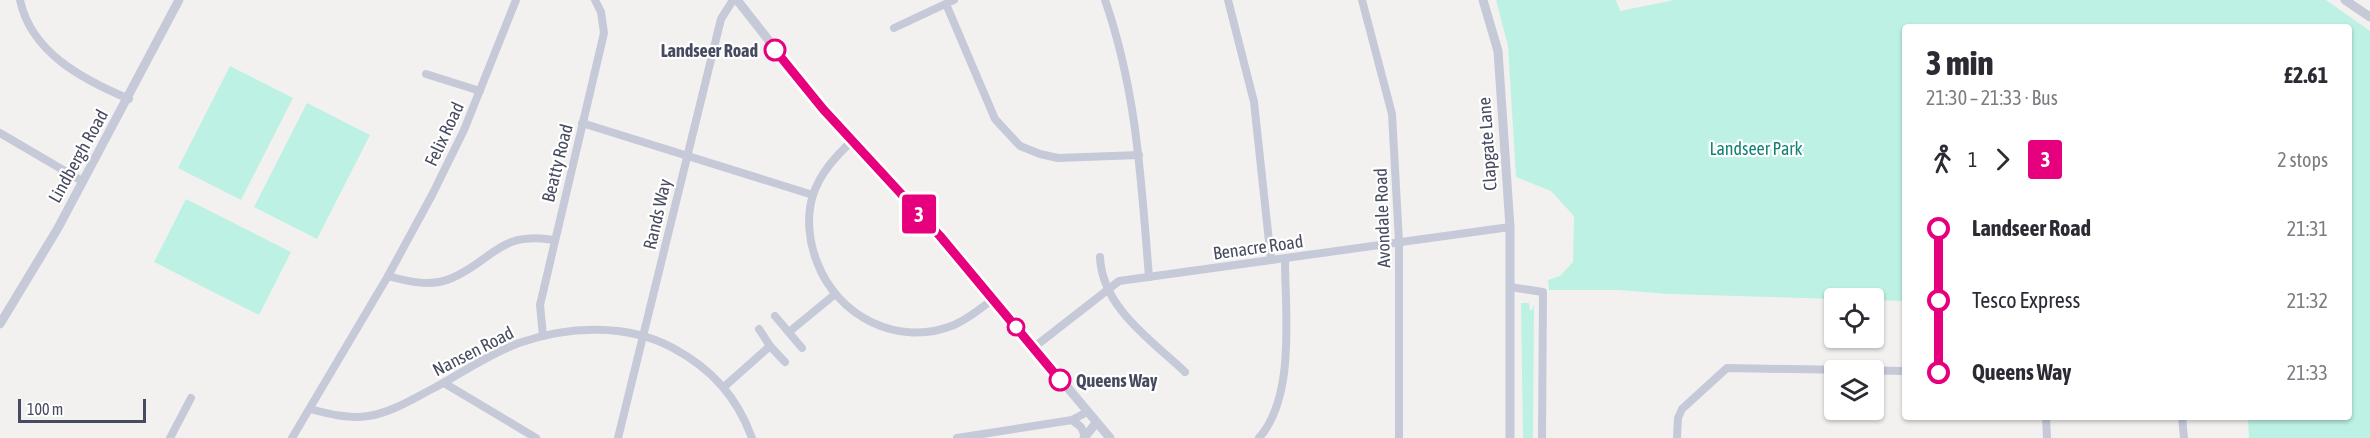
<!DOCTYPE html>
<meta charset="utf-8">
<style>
:root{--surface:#fff;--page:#f2f2f3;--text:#2b2b33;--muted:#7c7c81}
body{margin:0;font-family:"Asap Condensed",sans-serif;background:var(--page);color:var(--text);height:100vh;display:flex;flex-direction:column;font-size:22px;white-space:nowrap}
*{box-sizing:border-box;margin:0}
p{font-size:20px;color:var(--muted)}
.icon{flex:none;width:33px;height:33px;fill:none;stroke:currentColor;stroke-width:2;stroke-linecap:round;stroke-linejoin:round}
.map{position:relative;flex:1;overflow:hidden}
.drawer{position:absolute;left:1902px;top:24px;width:450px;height:396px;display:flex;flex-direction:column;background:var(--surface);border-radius:6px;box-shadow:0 2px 4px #0004}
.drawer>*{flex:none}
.badge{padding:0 12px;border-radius:4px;font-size:21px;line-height:39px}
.tools{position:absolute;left:1824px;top:288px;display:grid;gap:12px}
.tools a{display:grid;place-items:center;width:60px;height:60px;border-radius:6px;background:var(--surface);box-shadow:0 2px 4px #0004;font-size:30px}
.scale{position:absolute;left:18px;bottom:15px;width:128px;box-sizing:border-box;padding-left:6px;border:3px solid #474b5f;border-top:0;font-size:16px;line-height:21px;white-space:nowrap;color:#474b5f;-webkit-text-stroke:4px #fff;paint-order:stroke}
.map>.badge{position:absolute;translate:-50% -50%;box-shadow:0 0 0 3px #fff}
.legs{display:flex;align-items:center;gap:9px;height:66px;padding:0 24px;font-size:20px}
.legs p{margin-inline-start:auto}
.overview{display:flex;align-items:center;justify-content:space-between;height:102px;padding:0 24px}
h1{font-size:33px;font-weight:800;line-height:45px}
ul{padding:0 24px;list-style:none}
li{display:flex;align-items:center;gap:21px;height:72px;font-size:22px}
li i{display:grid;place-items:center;width:9px;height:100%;margin:0 8px;background:currentColor}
li i::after{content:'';width:15px;height:15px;margin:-8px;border:4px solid;border-radius:50%;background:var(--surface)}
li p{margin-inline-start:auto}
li:first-child i{background:linear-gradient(#0000 50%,currentColor 0)}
li:last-child i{background:linear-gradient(currentColor 50%,#0000 0)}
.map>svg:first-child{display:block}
</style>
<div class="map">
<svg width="2370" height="438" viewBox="0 0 2370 438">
<rect width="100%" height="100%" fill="#f3f1f0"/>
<!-- green -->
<g fill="#bdf1e4">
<polygon points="1496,0 1616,0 1620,11 1674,0 2326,0 2370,31 2370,438 2249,438 2248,417 2349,417 2349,27 1905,27 1905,301 1669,294 1618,290 1549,290 1548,280 1560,276 1573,262 1574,216 1551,191 1516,177 1508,46"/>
<polygon points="230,66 293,98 241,200 178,168"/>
<polygon points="307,103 370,135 317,239 254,207"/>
<polygon points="186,199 291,252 259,315 154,262"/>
<polygon points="1521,303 1529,303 1530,310 1532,310 1534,304 1533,438 1523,438"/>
</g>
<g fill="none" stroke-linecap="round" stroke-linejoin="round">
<!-- minor -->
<g stroke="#c6c9d8" stroke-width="8">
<path d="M20 0C31 53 84 80 129 99"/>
<path d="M1105 0C1137 92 1141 180 1149 277"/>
<polyline points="1228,0 1254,102 1271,260"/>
<polyline points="1362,0 1392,114 1399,242 1399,438"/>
<polyline points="946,4 995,119 1020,146 1040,154 1058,158 1139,155"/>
<polyline points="894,28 954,0"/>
<polyline points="426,74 480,91"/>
<polyline points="582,123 813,195"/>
<polyline points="0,133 82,181"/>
<path d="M853 140C836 156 820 173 813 195 806 217 809 242 817 262 837 316 898 348 954 325 968 319 980 309 992 300"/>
<path d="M1100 257C1102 307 1150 339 1185 372"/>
<path d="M388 276C409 282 432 287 452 278 494 260 498 231 554 240"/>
<polyline points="1510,287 1543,292 1542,438"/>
<polyline points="775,316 802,348"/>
<polyline points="789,332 834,295"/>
<polyline points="543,336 540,305 604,33 601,12 595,0"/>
<polyline points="770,346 785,362"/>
<polyline points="1033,348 1119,281 1510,227"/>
<polyline points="444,383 536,438"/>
<polyline points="725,386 770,346 759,329"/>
<path d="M310 409C329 414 348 419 368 416 391 413 414 398 434 388 462 373 489 354 519 343 567 326 627 323 673 348 712 369 737 397 752 438"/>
<polyline points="2046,417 2047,438"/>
<polyline points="2182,417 2184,438"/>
<polyline points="1072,420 1081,427 1085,436"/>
<polyline points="170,438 191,398"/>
<polyline points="292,438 388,276 432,195 464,130 516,0"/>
<polyline points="618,438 721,19 733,0"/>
<polyline points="957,438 1072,420 1087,412"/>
<path d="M1259 438C1296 396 1285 312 1285 259"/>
<polyline points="1677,438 1678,418 1682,409 1727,368 1905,371"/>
</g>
<!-- tertiary -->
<g stroke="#c6c9d8" stroke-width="9">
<polyline points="737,0 823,109 940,236 1110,438"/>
<polyline points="1483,0 1498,51 1510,227 1510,438"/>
<polyline points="2345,0 2370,17"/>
<polyline points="0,324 58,228 179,0"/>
<polyline points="1084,438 1096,423"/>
</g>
</g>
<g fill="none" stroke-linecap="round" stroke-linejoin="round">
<!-- line-1 casing -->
<g stroke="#fff" stroke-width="14">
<polyline id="line-1" points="775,50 823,109 940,236 1060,380"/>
</g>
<!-- line-1 -->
<use href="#line-1" stroke="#e6007e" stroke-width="9"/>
</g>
<!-- markers -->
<g fill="#fff" stroke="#e6007e" stroke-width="3">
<circle cx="775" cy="50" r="10"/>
<circle cx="1016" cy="327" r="8"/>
<circle cx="1060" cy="380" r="10"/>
</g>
<g text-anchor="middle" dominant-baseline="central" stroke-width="4.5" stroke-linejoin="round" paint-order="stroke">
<!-- stop labels -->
<g font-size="18" font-weight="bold" fill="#474b5f" stroke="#fff" text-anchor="end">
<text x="758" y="50">Landseer Road</text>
<text x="1076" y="380" text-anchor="start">Queens Way</text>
</g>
<!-- street labels -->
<g font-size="18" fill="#474b5f" stroke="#fff">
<text transform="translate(444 134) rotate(-65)">Felix Road</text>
<text transform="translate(1487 144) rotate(-94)">Clapgate Lane</text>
<text transform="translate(78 156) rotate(-61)">Lindbergh Road</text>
<text transform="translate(557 163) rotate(-76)">Beatty Road</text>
<text transform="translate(657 214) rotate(-77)">Rands Way</text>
<text transform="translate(1382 218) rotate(-92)">Avondale Road</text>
<text transform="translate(1258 247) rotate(-8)">Benacre Road</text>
<text transform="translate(473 351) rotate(-27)">Nansen Road</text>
</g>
<!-- park labels -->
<g font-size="18" fill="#138475" stroke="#fff">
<text x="1756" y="148">Landseer Park</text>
</g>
</g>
</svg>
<div class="tools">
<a><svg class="icon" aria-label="locate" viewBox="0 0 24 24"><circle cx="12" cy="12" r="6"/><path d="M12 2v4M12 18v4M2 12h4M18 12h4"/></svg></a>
<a><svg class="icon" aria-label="layers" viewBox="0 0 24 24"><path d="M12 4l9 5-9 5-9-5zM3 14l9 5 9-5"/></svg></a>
</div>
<div class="scale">100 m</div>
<b class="badge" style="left:919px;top:214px;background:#e6007e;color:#fff">3</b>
<section class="drawer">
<div class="overview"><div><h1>3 min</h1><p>21:30 – 21:33 · Bus</p></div><b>£2.61</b></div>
<div class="legs"><svg class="icon" aria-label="walk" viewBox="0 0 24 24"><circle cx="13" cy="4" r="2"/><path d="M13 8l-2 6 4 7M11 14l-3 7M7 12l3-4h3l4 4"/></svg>1<svg class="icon" aria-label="forward" viewBox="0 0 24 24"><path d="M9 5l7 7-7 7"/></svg><b class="badge" style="background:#e6007e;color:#fff">3</b><p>2 stops</p></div>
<ul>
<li><i style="color:#e6007e"></i><b>Landseer Road</b><p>21:31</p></li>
<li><i style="color:#e6007e"></i><span>Tesco Express</span><p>21:32</p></li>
<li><i style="color:#e6007e"></i><b>Queens Way</b><p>21:33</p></li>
</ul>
</section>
</div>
